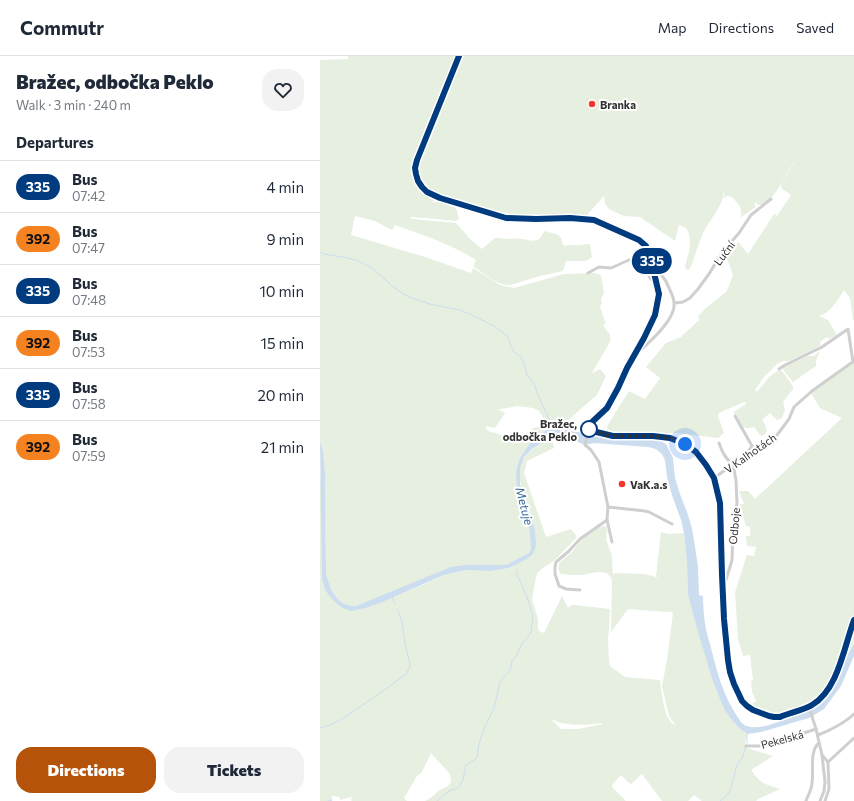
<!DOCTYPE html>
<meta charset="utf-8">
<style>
:root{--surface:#fff;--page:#f2f2f3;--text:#1f2937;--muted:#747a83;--line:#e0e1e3;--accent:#b45309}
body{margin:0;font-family:Commissioner,sans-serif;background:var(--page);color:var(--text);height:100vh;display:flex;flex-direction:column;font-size:15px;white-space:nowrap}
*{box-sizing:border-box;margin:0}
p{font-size:13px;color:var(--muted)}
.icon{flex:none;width:22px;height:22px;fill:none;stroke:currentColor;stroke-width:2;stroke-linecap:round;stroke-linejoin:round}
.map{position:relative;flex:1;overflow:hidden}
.drawer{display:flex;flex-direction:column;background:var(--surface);width:320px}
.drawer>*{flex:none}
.badge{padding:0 8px;border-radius:13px;font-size:14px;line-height:26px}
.you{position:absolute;width:20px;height:20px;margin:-10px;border:3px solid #fff;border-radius:50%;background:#1a73e8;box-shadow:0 0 0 6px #1a73e833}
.map>.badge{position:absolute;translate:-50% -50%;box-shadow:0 0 0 2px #fff}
h2{padding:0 16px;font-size:15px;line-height:36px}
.round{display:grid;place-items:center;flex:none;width:42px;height:42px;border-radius:16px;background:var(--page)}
.summary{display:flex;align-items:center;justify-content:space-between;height:68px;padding:0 16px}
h1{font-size:19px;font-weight:800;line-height:30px}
.cta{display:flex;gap:8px;margin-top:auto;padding:8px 16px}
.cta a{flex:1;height:46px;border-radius:16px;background:var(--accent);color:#fff;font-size:16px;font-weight:800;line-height:46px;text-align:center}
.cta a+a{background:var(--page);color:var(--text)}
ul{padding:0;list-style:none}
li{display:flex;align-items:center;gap:12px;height:52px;padding:0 16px;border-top:1px solid var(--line)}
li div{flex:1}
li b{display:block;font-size:15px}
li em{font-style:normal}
li .badge{min-width:44px;font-weight:700;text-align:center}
header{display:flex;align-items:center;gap:24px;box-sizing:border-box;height:56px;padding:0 20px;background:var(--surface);border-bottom:1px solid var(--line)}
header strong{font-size:19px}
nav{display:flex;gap:22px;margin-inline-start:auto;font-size:14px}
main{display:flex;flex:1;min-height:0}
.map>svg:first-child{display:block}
</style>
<header>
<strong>Commutr</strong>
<nav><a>Map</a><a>Directions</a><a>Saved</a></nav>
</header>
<main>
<section class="drawer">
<div class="summary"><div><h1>Bražec, odbočka Peklo</h1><p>Walk · 3 min · 240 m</p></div><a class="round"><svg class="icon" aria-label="heart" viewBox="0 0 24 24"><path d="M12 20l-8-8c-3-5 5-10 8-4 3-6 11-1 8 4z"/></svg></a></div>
<h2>Departures</h2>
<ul>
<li><span class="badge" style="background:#003b80;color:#fff">335</span><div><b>Bus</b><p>07:42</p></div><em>4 min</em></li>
<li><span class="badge" style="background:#f58220;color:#111">392</span><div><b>Bus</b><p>07:47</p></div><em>9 min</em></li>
<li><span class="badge" style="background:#003b80;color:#fff">335</span><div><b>Bus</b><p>07:48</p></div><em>10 min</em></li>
<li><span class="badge" style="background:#f58220;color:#111">392</span><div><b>Bus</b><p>07:53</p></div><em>15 min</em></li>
<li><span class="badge" style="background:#003b80;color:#fff">335</span><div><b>Bus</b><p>07:58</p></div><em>20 min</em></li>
<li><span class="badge" style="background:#f58220;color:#111">392</span><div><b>Bus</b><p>07:59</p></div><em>21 min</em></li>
</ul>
<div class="cta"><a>Directions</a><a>Tickets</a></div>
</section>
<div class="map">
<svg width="534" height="745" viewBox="0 0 534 745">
<rect width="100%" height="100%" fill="#fff"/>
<!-- green -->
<g fill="#e6efe0" fill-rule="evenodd">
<path d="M28 0H136L95 104C89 124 99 135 115 145L109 146H120L136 152 139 163 136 165 105 162 90 161 92 163 136 167 145 177 149 182 162 193 175 182C180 181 183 183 188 183 192 183 196 182 201 183 206 183 212 186 217 184 221 183 222 178 225 175 236 179 241 176 243 189L245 190C250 188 254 190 259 189 263 189 266 188 270 188L272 201 266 205H246L243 215 220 220 190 229C178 230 163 217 153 210L156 204C131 188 103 179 75 169L72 174 55 165 35 160 31 179 105 201 151 217 153 212 180 229 194 232 244 218 274 217 281 219 284 237 281 242 282 248 280 250 283 260 286 267 283 269C287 276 292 277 290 286L272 317 280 313 286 320 277 339 248 364 227 368 219 355 213 352 197 350 188 352 178 353 185 357 175 372 165 370 168 375C176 377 192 383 200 381 208 378 212 369 223 371L226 374 210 387 200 402 198 436 205 454 209 471 211 493 209 497 186 509H143L36 550C16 550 11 534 6 518L5 417 3 395 0 385V4L28 3Z"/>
<path d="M142 0H534V264H533L530 242 524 234C518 244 511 256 499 260L508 264 517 279 509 283 507 281 500 286 501 289 488 296 468 305H463L457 308 443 322 435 334 437 336 450 320 459 314 462 315 473 330V333L463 346 465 354 462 362 457 364 450 357 442 364C446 370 450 376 442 380L440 379 434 371 428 372 422 371 414 357 415 355 426 348V347L424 346 399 357 398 360 404 377 398 382 356 377 293 378 287 372V370L309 335 325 343 340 322 326 311 346 287 361 281 379 264 378 260 385 253 407 235 413 219 407 202 418 186 428 198 454 158 457 160 471 139 462 133 461 129 476 104C467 115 454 149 438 149L435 146V150L436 151 421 161C422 150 419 149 412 141L407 140 405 142 404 141 405 139 401 133 404 139C400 152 391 163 384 175 379 185 376 197 372 208L370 212 368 214 365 212V211C368 198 374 184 366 172L359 169 355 185 320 161 304 160 289 153 285 148 284 140 267 159C255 160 244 160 233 161 226 161 218 162 211 161 186 158 160 152 136 145 127 142 115 140 108 133 99 126 97 115 100 105Z"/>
<polygon points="500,295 496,305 496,310 473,326 464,315 463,313 465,310 488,300 494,300"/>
<path d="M534 306V571L532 574V578L534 579C534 588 531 591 527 599 520 617 509 642 492 653 483 658 471 662 461 665L443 658 431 650 432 648 436 645 432 636 431 625 433 624 430 599 423 600 418 583 415 536 427 499 434 500 436 491 427 490 426 480H430V471L426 470 420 448H424L419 435H428L435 443 522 362 500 352 491 337Z"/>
<path d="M227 383 232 384 234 392 207 405 204 417 226 481 251 473 257 481 233 506 227 509 218 516 216 521 212 543 218 563V572L219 575 224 577 242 540 248 552 251 549H254L290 553 289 575 288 582 289 606 290 610 305 621 340 624C341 634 344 657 350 665 351 667 355 669 357 671L349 660 342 630 347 604 353 557 349 555 348 556 308 553 291 576 292 525C289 510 271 518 261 519 255 519 248 519 241 518L238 513 239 507 253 495 263 482 280 471 286 470 287 475 286 483 292 500 293 520 294 517C308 518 325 516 338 522L336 520 341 476 348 478 364 477 367 504 368 539 392 623 404 653 410 662 420 673 428 678 425 686 427 692 453 700 431 714C441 728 444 728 460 733L438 743 436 745H382L374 739 368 745H342L322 718 311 728C307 727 305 720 300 720L292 729V731L306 745H105L112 741 118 735 128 730 131 726 130 718 111 697 105 710 101 717 97 720 84 742 87 745H32L31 744 32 741 19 744 20 741 12 740V745H0V416L2 440V523L21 551 40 553 46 552 105 528 124 519 147 514 170 515 212 499C212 489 213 471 212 462 209 451 204 440 201 429 194 405 209 395 227 383ZM231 663C247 671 264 669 281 667L283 668 258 673H241Z"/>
</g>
<!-- water -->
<path fill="#ccddef" d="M241 373 269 378 288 383 330 382 339 384 346 388 353 402 355 422 360 438 368 459 372 472 378 510 379 539 383 540C383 550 384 559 385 568 386 576 389 584 391 592 397 616 403 639 417 660 420 664 422 669 427 670 437 674 454 668 463 664 478 660 492 654 503 643 518 627 523 605 534 587V600L521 630 504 653 489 662 441 676 428 678 420 673 410 662 404 653 392 623 376 569 368 539 367 506 364 477 361 464 352 439 347 421 345 404 342 398 336 393 328 391 274 387 265 389 253 384 240 381H230L212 393 204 401 200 412V428L212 463 215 475 216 489 215 493 212 499 205 504 188 512 170 515 147 514 124 519 60 547 46 552 31 555 21 551 14 545 8 538 5 533 2 523 0 385 3 395 5 417 6 518C11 534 16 550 36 550L131 511 144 509H186L209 497 211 493 209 471 205 454 198 436 196 423 197 412 200 402 210 387 226 374Z"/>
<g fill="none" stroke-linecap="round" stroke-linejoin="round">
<!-- stream -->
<g stroke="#ccddef" stroke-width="1">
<polyline points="0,196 4,198 28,202 36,204 52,212 66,224 73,231 87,240 110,248 140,254 156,261 174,270 187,280 192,292 194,296 201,301 204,308 207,319 214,327 217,337 234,374"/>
<polyline points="72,541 75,548"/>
<polyline points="0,672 10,669 22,663 63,635 85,619 89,613 90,608 85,588 82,565 77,553"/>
<polyline points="427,688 427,678"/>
<polyline points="8,745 12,744"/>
<polyline points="117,745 129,735 138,732 143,724 146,709 157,702 159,688 164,673 174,652 180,626 190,614 192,605 197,599 201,589 210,578 211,575 213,560 208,544 197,518 197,514"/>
<polyline points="400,745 405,741 410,735 417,709 422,702 426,691"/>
</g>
<!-- minor -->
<g stroke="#cfcfcf" stroke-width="3">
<polyline points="268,217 279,211 291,212 318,200 330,200"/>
<polyline points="355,247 363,246 370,242 378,233 389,218 401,198 419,177 431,159 451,143"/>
<path d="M316 298C328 288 356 263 354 247 354 242 351 236 349 232 346 224 342 217 334 214L329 215C327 221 331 224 336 226"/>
<polyline points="459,313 465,309 502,291 528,273 533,306"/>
<polyline points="415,360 432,390 426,399"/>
<path d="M399 387C402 395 405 403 413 408L416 424 417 448 413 475 412 504 406 524 402 531"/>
<polyline points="394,422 426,399 432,397 457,379 469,363 474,351 492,335 534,305"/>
<polyline points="288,451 325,455 329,456 352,468"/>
<polyline points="287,464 292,486"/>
<polyline points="260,534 246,533 239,530 235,518 235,511 236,506 249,495 260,483 287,464 288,451 279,406 271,394 265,389 268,374"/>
<polyline points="489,651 496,673 502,699 505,726 504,735 500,745"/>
<path d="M498 679C509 675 526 666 534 658"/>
<polyline points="426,690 441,690 448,689 496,673"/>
<polyline points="502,699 508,706 534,682"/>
<path d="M486 745C488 739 492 733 492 727 494 715 489 695 499 687"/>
<polyline points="505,745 509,733 508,706"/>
</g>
<!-- tertiary -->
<path stroke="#cfcfcf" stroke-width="3.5" d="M139 0 97 105 95 112 96 117 98 125 102 131 107 136 120 142 186 162 216 163 250 162 274 163 319 184 326 190 329 195 339 238 335 259 324 282 307 312 299 332 287 351 271 367 268 374 293 380H333L349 382 365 388 376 396 387 409 394 422 400 447 402 519 404 563 410 616 414 628 422 645 427 650 433 654 449 660 454 661H460C469 657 484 654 492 649 517 634 524 591 534 564"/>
</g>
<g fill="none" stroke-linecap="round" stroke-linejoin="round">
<!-- line casing -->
<g stroke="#fff" stroke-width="9">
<path id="line" d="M139 0 97 104 95 112 96 118 98 125 102 131 107 136 120 142 186 162 216 163 250 162 274 164 319 184 326 190 330 200 339 238 335 259 324 282 307 312 298 332 287 352 271 367 268 374 293 380H333L350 382 365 388 376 396 386 409 394 422 400 447 402 519 404 563 408 604 410 616 414 628 422 645 427 650 433 654 449 660 454 661H460C469 657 484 654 492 649 518 634 524 591 534 564"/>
</g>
<!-- line -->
<use href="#line" stroke="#003b80" stroke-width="6"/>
<!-- walk -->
<polyline stroke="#323232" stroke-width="4" stroke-dasharray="0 7.2" points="269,373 268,374 293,380 333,380 350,382 365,388"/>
</g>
<!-- markers -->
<g fill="#f0362d" stroke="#fff" stroke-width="1.5">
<circle cx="272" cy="48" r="4"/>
<circle cx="302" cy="428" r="4"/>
</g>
<circle fill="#fff" stroke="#003b80" stroke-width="2" cx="269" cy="373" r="8"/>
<g text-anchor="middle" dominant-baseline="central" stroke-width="4" stroke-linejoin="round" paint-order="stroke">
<!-- poi labels -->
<g font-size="11" font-weight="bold" fill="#323232" stroke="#fff" text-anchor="start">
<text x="280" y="48">Branka</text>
<text x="310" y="428">VaK.a.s</text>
</g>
<!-- street labels -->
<g font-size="11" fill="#323232" stroke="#fff">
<text transform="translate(404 197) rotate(-53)">Luční</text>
<text transform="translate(430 397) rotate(-35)">V Kalhotách</text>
<text transform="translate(414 470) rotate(-85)">Odboje</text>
<text transform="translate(462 683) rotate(-15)">Pekelská</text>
</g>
<!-- stop labels -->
<g font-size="11" font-weight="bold" fill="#323232" stroke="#fff" text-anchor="end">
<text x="257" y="367">Bražec,<tspan x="257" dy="13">odbočka Peklo</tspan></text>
</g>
<!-- water labels -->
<g font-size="12" font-style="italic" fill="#396a9b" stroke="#fff">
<text transform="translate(205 450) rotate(75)">Metuje</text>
</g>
</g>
</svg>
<div class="you" style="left:365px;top:388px"></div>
<b class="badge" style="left:332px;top:205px;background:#003b80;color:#fff">335</b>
</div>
</main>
